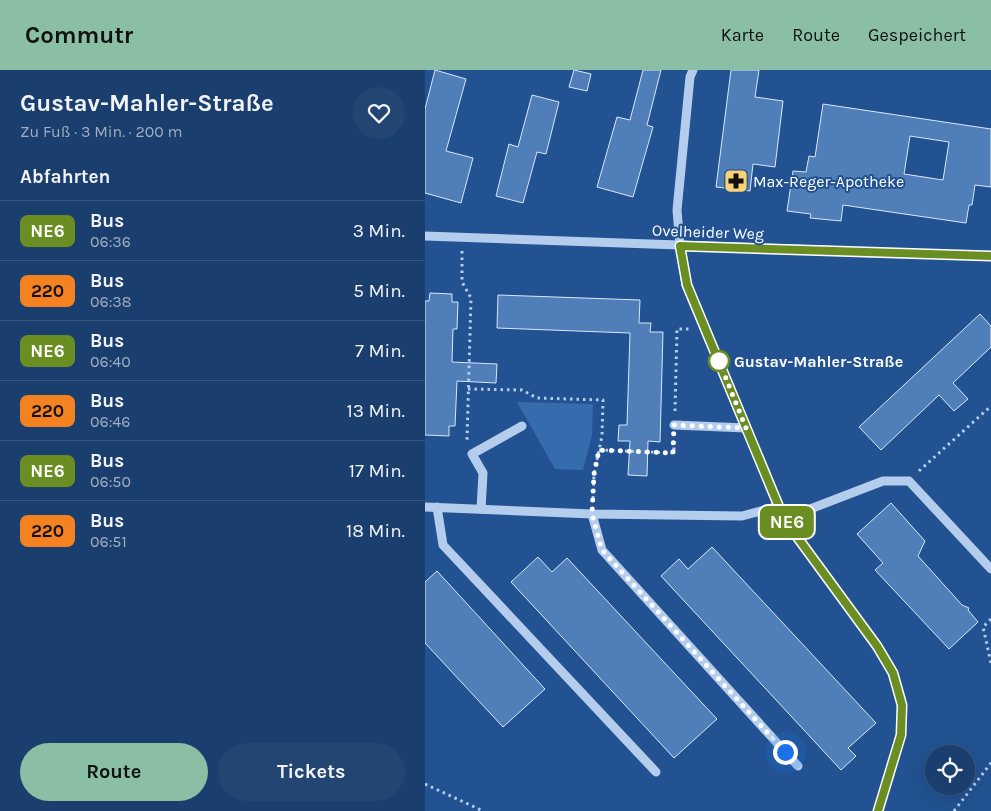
<!DOCTYPE html>
<html lang="de">
<meta charset="utf-8">
<style>
:root{--surface:#1a3e6d;--page:#234572;--text:#f1f3f6;--muted:#9faec2;--line:#385780;--accent:#8abfa5}
body{margin:0;font-family:Karla,sans-serif;background:var(--page);color:var(--text);height:100vh;display:flex;flex-direction:column;font-size:19px;white-space:nowrap}
*{box-sizing:border-box;margin:0}
p{font-size:16px;color:var(--muted)}
.icon{flex:none;width:28px;height:28px;fill:none;stroke:currentColor;stroke-width:2;stroke-linecap:round;stroke-linejoin:round}
.map{position:relative;flex:1;overflow:hidden}
.sheet{display:flex;flex-direction:column;background:var(--surface);width:425px}
.sheet>*{flex:none}
.badge{padding:0 10px;border-radius:8px;font-size:18px;line-height:32px}
.controls{position:absolute;left:500px;top:675px;display:grid;gap:10px}
.controls a{display:grid;place-items:center;width:50px;height:50px;border-radius:50%;background:var(--surface);box-shadow:0 5px 20px #0002,0 0 0 1px var(--line);font-size:25px}
.you{position:absolute;width:25px;height:25px;margin:-12px;border:4px solid #fff;border-radius:50%;background:#1a73e8;box-shadow:0 0 0 8px #1a73e833}
.map>.badge{position:absolute;translate:-50% -50%;box-shadow:0 0 0 2px #fff}
h2{padding:0 20px;font-size:19px;line-height:45px}
.round{display:grid;place-items:center;flex:none;width:52px;height:52px;border-radius:26px;background:var(--page)}
.overview{display:flex;align-items:center;justify-content:space-between;height:85px;padding:0 20px}
h1{font-size:24px;font-weight:700;line-height:38px}
.button{display:flex;gap:10px;margin-top:auto;padding:10px 20px}
.button a{flex:1;height:58px;border-radius:30px;background:var(--accent);color:#111;font-size:20px;font-weight:700;line-height:58px;text-align:center}
.button a+a{background:var(--page);color:var(--text)}
ul{padding:0;list-style:none}
li{display:flex;align-items:center;gap:15px;height:60px;padding:0 20px;border-top:1px solid var(--line)}
li div{flex:1}
li b{display:block;font-size:19px}
li em{font-style:normal}
li .badge{min-width:55px;font-weight:700;text-align:center}
header{display:flex;align-items:center;gap:30px;box-sizing:border-box;height:70px;padding:0 25px;background:var(--accent);color:#111}
header strong{font-size:24px}
nav{display:flex;gap:28px;margin-inline-start:auto;font-size:18px}
main{display:flex;flex:1;min-height:0}
.map>svg:first-child{display:block}
</style>
<header>
<strong>Commutr</strong>
<nav><a>Karte</a><a>Route</a><a>Gespeichert</a></nav>
</header>
<main>
<section class="sheet">
<div class="overview"><div><h1>Gustav-Mahler-Straße</h1><p>Zu Fuß · 3 Min. · 200 m</p></div><a class="round"><svg class="icon" aria-label="heart" viewBox="0 0 24 24"><path d="M12 20l-8-8c-3-5 5-10 8-4 3-6 11-1 8 4z"/></svg></a></div>
<h2>Abfahrten</h2>
<ul>
<li><span class="badge" style="background:#6b8e23;color:#fff">NE6</span><div><b>Bus</b><p>06:36</p></div><em>3 Min.</em></li>
<li><span class="badge" style="background:#f58220;color:#111">220</span><div><b>Bus</b><p>06:38</p></div><em>5 Min.</em></li>
<li><span class="badge" style="background:#6b8e23;color:#fff">NE6</span><div><b>Bus</b><p>06:40</p></div><em>7 Min.</em></li>
<li><span class="badge" style="background:#f58220;color:#111">220</span><div><b>Bus</b><p>06:46</p></div><em>13 Min.</em></li>
<li><span class="badge" style="background:#6b8e23;color:#fff">NE6</span><div><b>Bus</b><p>06:50</p></div><em>17 Min.</em></li>
<li><span class="badge" style="background:#f58220;color:#111">220</span><div><b>Bus</b><p>06:51</p></div><em>18 Min.</em></li>
</ul>
<div class="button"><a>Route</a><a>Tickets</a></div>
</section>
<div class="map">
<svg width="566" height="741" viewBox="0 0 566 741">
<rect width="100%" height="100%" fill="#225291"/>
<!-- green -->
<polygon fill="#366cae" points="92,332 168,334 167,365 158,400 130,399"/>
<!-- building -->
<g fill="#4f7eb9" stroke="#d9e8f9" fill-rule="evenodd">
<polygon points="10,0 41,9 21,81 48,88 36,133 0,123 0,39"/>
<polygon points="149,0 166,4 162,21 144,17"/>
<polygon points="218,0 236,0 222,55 228,57 208,127 172,117 192,47 205,50"/>
<polygon points="306,0 334,0 330,27 358,31 350,97 328,94 325,121 291,117"/>
<polygon points="107,25 134,32 121,84 112,82 98,133 71,126 84,74 93,77"/>
<path d="M398 34 566 59V117L550 115 547 135H544L541 153 418 135 416 151 385 148 386 144 362 141 368 101 381 102 384 86 390 87ZM485 66 524 72 518 110 479 104Z"/>
<polygon points="5,223 27,224 27,232 33,232 32,259 28,259 27,292 72,294 71,313 32,311 30,356 24,356 24,366 0,365 0,231 4,231"/>
<polygon points="73,225 215,230 214,253 226,253 225,262 238,262 235,372 223,371 222,406 203,405 205,371 193,371 194,355 202,355 205,263 72,258"/>
<polygon points="555,244 566,256 566,277 528,313 543,329 529,341 514,325 456,380 434,357"/>
<polygon points="466,433 500,471 493,486 537,535 544,538 543,540 553,552 524,579 450,500 458,493 432,464"/>
<polygon points="287,477 451,653 423,678 431,686 416,700 236,506 254,489 263,499"/>
<polygon points="113,487 127,502 142,488 292,649 249,688 86,512"/>
<polygon points="12,501 120,619 78,657 0,573 0,512"/>
</g>
<g fill="none" stroke-linecap="round" stroke-linejoin="round">
<!-- path -->
<g stroke="#b4cded" stroke-width="3" stroke-dasharray="2.5 4" stroke-linecap="butt">
<polyline points="37,181 37,212 46,228 42,370"/>
<polyline points="43,319 97,320 112,328 178,330 177,366 169,404 168,430"/>
<polyline points="250,341 252,259 264,259"/>
<polyline points="174,380 249,383 249,370"/>
<polyline points="494,401 566,336"/>
<polyline points="566,549 558,557 566,593"/>
<polyline points="0,714 58,741"/>
<polyline points="529,741 566,693"/>
</g>
<!-- minor -->
<g stroke="#b4cded" stroke-width="9">
<polyline points="268,0 265,7 252,140 255,176 261,215 359,449 452,576 468,603 477,635 476,665 453,741"/>
<polyline points="0,166 566,186"/>
<polyline points="249,355 321,358"/>
<polyline points="0,437 167,444 317,446 354,436"/>
<polyline points="12,437 18,475 231,702"/>
<polyline points="56,439 58,403 47,384 97,356"/>
<polyline points="167,444 177,480 373,696"/>
<polyline points="359,449 458,411 484,411 566,499"/>
</g>
</g>
<g fill="none" stroke-linecap="round" stroke-linejoin="round">
<!-- line casing -->
<g stroke="#fff" stroke-width="11">
<polyline id="line" points="453,741 476,665 477,635 468,603 452,576 359,449 262,215 255,176 566,186"/>
</g>
<!-- line -->
<use href="#line" stroke="#6b8e23" stroke-width="8"/>
<!-- walk -->
<polyline stroke="#fff" stroke-width="5" stroke-dasharray="0 9" points="294,291 321,358 249,355 248,383 174,380 169,404 167,444 177,480 360,682"/>
</g>
<!-- icons -->
<defs>
<g id="pharmacy-square" transform="scale(1.25)"><rect x="-9" y="-9" width="18" height="18" rx="4" fill="#f8d376" stroke="#225291"/><path d="M-2-6h4v4h4v4h-4v4h-4v-4h-4v-4h4Z" fill="#111"/></g>
</defs>
<g fill-rule="evenodd">
<use href="#pharmacy-square" x="311" y="111"/>
</g>
<!-- markers -->
<circle fill="#fff" stroke="#6b8e23" stroke-width="2.5" cx="294" cy="291" r="10"/>
<g text-anchor="middle" dominant-baseline="central" stroke-width="4" stroke-linejoin="round" paint-order="stroke">
<!-- poi labels -->
<g font-size="16" fill="#fff" stroke="#225291" text-anchor="start">
<text x="328" y="111">Max-Reger-Apotheke</text>
</g>
<!-- street labels -->
<g font-size="16" fill="#fff" stroke="#225291">
<text transform="translate(283 162) rotate(2)">Ovelheider Weg</text>
</g>
<!-- stop labels -->
<g font-size="16" font-weight="bold" fill="#fff" stroke="#225291" text-anchor="start">
<text x="309" y="291">Gustav-Mahler-Straße</text>
</g>
</g>
</svg>
<div class="controls">
<a><svg class="icon" aria-label="locate" viewBox="0 0 24 24"><circle cx="12" cy="12" r="6"/><path d="M12 2v4M12 18v4M2 12h4M18 12h4"/></svg></a>
</div>
<div class="you" style="left:360px;top:682px"></div>
<b class="badge" style="left:362px;top:452px;background:#6b8e23;color:#fff">NE6</b>
</div>
</main>
